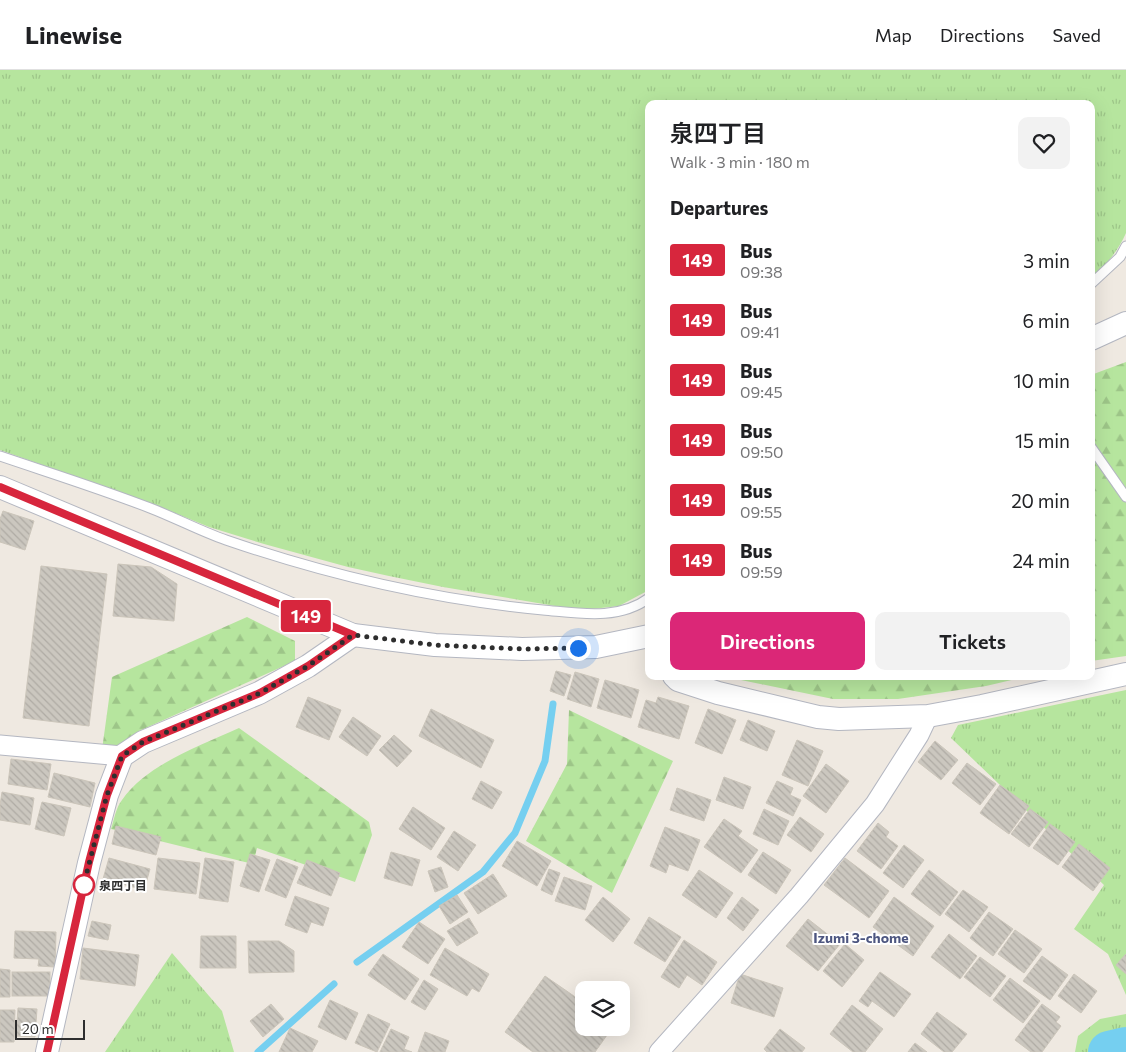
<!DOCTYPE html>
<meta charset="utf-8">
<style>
:root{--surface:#fff;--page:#f2f2f2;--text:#202124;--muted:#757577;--line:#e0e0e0;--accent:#db2777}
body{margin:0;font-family:Commissioner,"Noto Sans JP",sans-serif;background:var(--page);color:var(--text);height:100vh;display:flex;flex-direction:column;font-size:19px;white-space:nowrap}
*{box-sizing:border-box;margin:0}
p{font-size:16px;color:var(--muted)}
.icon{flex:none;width:28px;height:28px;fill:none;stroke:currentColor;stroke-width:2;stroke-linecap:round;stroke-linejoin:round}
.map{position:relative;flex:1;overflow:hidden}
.panel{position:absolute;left:645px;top:30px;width:450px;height:580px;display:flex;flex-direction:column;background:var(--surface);border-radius:10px;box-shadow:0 5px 20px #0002}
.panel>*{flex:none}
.badge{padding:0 10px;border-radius:4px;font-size:18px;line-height:32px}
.controls{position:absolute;left:575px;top:911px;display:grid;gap:10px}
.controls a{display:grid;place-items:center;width:55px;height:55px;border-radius:10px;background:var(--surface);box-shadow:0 5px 20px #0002;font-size:25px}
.scale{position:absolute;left:15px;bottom:12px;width:70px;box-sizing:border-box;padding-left:5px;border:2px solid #2e2e2e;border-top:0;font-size:14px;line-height:18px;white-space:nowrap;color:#2e2e2e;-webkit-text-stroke:4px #fff;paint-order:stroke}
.you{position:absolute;width:25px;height:25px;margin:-12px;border:4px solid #fff;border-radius:50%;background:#1a73e8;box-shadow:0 0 0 8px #1a73e833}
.map>.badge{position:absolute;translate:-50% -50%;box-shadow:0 0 0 2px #fff}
h2{padding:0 25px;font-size:19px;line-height:45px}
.round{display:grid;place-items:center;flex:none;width:52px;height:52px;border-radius:10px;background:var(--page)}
.head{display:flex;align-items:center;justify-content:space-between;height:85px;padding:0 25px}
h1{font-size:24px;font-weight:600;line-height:38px}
.cta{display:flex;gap:10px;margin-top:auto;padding:10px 25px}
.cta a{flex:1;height:58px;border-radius:10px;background:var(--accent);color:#fff;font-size:20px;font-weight:600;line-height:58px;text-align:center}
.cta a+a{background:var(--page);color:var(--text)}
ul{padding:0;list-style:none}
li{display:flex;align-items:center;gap:15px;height:60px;padding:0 25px}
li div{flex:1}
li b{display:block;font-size:19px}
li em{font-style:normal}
li .badge{min-width:55px;font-weight:700;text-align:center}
header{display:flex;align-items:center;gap:30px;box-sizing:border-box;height:70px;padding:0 25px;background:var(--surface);border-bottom:1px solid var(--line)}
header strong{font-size:24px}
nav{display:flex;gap:28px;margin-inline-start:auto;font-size:18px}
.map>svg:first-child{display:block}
</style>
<header>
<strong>Linewise</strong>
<nav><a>Map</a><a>Directions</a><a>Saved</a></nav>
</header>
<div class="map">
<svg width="1126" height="982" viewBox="0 0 1126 982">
<defs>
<pattern id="grass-tufts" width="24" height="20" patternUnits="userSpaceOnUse" patternTransform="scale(1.25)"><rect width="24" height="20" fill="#b6e59e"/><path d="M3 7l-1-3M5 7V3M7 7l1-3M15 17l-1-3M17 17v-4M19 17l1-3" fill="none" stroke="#9dc588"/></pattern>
<pattern id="forest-firs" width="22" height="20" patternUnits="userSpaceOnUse" patternTransform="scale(1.25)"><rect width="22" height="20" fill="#b6e59e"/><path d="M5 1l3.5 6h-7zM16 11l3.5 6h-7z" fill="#9dc588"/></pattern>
<pattern id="building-back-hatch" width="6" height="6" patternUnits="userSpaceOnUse" patternTransform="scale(1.25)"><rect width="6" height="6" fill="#cbc7bf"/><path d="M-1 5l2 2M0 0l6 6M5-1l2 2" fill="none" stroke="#afaba4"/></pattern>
</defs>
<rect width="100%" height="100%" fill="#efe9e1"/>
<!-- grass -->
<g fill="url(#grass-tufts)">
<path d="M0 0H1126V163C1119 179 1106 197 1091 207V34H649V520L619 536 592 539 561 537 443 517 389 506 348 497 264 474 209 457 158 436 0 380Z"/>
<polygon points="1126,620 1126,925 1108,884 1074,859 1104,815 951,668 958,655"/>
<polygon points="172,883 222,941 234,982 105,982"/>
<polygon points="1126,944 1126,982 1075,982 1078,966 1100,949"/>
</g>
<!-- forest -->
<g fill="url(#forest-firs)">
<polygon points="1126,292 1126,586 1091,591 1091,305"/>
<polygon points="247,547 295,571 295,591 139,661 101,687 112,607"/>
<polygon points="729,606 1028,606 986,616 898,629 833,629 736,609"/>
<polygon points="569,640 673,691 612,823 526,771 567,694"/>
<path d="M239 658 369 752 372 765 355 812 257 778 253 794 111 759C114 750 116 737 122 730 147 694 200 676 239 658Z"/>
</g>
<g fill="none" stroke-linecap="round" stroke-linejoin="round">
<!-- stream -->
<g stroke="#75cff0" stroke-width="7">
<polyline points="357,892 483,802 515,763 545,691 553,634"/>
<polyline points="258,982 334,914"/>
</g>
<!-- river -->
<polyline stroke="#75cff0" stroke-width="42" points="1109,982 1126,978"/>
</g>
<!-- building -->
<g fill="url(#building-back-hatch)" stroke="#cbc5ba">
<polygon points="3,441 34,451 25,480 0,472 0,449"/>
<polygon points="118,494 151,497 177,514 174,551 113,546"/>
<polygon points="41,496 107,504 89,656 23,648"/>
<polygon points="556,601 571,605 564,626 550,621"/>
<polygon points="575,602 599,609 591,637 567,629"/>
<polygon points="605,610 639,620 631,648 597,638"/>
<polygon points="308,627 341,640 329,670 296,657"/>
<polygon points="658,627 689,636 679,669 638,657 646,630 656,633"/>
<polygon points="431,639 494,670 481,698 419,666"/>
<polygon points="708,639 736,650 722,684 695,673"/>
<polygon points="353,647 381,666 367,686 339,667"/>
<polygon points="748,650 775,661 767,681 740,670"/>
<polygon points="394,665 412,681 397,697 379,680"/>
<polygon points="797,670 823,681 808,716 782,705"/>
<polygon points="935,671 958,690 941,710 918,692"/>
<polygon points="11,689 51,694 47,720 8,714"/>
<polygon points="967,693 996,714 980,735 952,713"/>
<polygon points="826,694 849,711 826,743 803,726"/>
<polygon points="54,703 95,713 90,737 48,727"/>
<polygon points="724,707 751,717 743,739 716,730"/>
<polygon points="481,711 502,722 492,739 472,729"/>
<polygon points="777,711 793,718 790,725 801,730 793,746 766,733"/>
<polygon points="1000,715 1029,736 1009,764 980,743"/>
<polygon points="677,718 711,730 704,751 670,740"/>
<polygon points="2,722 34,728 30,755 0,750 0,735"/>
<polygon points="42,732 71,738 64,766 35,759"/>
<polygon points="413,737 445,758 431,780 399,759"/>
<polygon points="764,739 789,751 778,775 753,764"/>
<polygon points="1030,739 1048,752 1029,777 1011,764"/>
<polygon points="800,747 824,764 811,782 787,765"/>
<polygon points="724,749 742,761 738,766 758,780 741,803 704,777"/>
<polygon points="878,753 889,762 886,767 898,776 881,799 857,781"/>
<polygon points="1050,754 1075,772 1058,795 1033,778"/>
<polygon points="116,756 161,767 156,785 112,774"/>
<polygon points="665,757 700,770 688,801 669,794 666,803 650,796"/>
<polygon points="454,761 476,775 458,801 437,787"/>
<polygon points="517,771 551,791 537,816 502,796"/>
<polygon points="1079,774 1110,798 1093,821 1062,797"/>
<polygon points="904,775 924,790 903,818 883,803"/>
<polygon points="391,782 420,790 412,816 384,808"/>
<polygon points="763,782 791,800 776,824 748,805"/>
<polygon points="250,784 270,790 259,822 240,816"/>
<polygon points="109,788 150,799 144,820 103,809"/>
<polygon points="158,788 200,793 196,824 154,819"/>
<polygon points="205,788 234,792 228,832 199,828"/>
<polygon points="845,788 889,821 869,848 824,815"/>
<polygon points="277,789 298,797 286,828 265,820"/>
<polygon points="307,790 340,803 331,826 297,813"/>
<polygon points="441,797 448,817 435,822 428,801"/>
<polygon points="549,799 560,803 552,825 541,820"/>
<polygon points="699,800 733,823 716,848 682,825"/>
<polygon points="929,800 958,822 940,846 911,824"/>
<polygon points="493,804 507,826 478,844 464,823"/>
<polygon points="564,807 592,816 585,840 555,831"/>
<polygon points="963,820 988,837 969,862 945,844"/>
<polygon points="457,825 468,842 450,854 439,836"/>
<polygon points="295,826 329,838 323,856 311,852 307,863 285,855"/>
<polygon points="603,827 630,849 613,872 585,850"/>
<polygon points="742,827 759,840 743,861 727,848"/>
<polygon points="894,827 934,856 913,886 873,857"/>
<polygon points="989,842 1013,859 993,886 970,868"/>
<polygon points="649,847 681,867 665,892 634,873"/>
<polygon points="469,848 478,863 457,876 447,861"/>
<polygon points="808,849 840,874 818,901 786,876"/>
<polygon points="92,851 111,855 108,870 88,866"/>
<polygon points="419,852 445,869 428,894 402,877"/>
<polygon points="1015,860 1042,879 1024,903 998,884"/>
<polygon points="15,861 56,862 55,897 38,896 39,889 14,888"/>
<polygon points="949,864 977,886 960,909 931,887"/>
<polygon points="201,866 236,866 236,898 200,898"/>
<polygon points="684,870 717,892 702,915 687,905 679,918 661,907"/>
<polygon points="248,871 279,871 294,881 294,902 249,903"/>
<polygon points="845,874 864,890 842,917 823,901"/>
<polygon points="83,878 139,885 135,916 80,909"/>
<polygon points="445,878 489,904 479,922 472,918 467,926 430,905"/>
<polygon points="383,884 419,909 405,930 368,905"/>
<polygon points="1126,884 1126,904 1116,895"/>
<polygon points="1042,886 1068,905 1050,930 1023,911"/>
<polygon points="980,887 1006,906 990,927 964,907"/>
<polygon points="0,899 10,900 10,927 0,927"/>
<rect x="12" y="902" width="38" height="24"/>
<polygon points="880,902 911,924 894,947 872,931 868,937 859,931"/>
<polygon points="740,904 783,918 774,947 731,933"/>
<polygon points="1074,904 1097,921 1081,943 1058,926"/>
<polygon points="545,906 584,933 584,958 612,958 595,982 533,982 505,962"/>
<polygon points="1010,908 1040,931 1023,953 993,930"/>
<polygon points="424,910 438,919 425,940 411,932"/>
<polygon points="330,930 358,943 346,970 318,957"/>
<polygon points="271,934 284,949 263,967 250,951"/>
<polygon points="1042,934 1060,947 1056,952 1061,956 1042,982 1031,982 1015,970"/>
<polygon points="852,935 883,959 865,982 853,982 830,964"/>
<polygon points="18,938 37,939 35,967 16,966"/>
<polygon points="0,940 15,940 14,972 0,972"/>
<polygon points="937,942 967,964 952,982 944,982 921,964"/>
<polygon points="368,944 390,954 377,982 355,973"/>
<polygon points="290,958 318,971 312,982 279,982"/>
<polygon points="391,959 409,967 404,979 412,982 380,982"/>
<polygon points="780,959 805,978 802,982 767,982 764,979"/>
<polygon points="425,962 449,971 445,982 418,982"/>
<polygon points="915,973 927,982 908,982"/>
</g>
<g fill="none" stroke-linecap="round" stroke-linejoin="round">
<!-- service casing -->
<g stroke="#b4b7c1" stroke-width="11">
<g id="service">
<polyline points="1091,214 1120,187 1126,176"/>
<polyline points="1091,377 1126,427"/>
<path d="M0 386C50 403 101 419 150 438 176 448 200 461 226 470 328 505 436 530 543 540 578 543 618 551 649 528"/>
</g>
</g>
<!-- minor casing -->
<g stroke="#b4b7c1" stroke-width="21">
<g id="minor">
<polyline points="0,675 122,686"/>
<polyline points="659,982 799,826 875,734 919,665 928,646"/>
</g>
</g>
<!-- tertiary casing -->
<g stroke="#b4b7c1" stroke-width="24">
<g id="tertiary">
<polyline points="1091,269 1126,253"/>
<polyline points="0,417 353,565 435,575 522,579 596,577 649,566"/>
<polyline points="674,606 678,610 718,623 818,647 839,649 928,646 982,636 1126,604"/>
<polyline points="47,982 89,793 107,725 122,686 143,672 259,623 308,596 353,565"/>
</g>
</g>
<!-- service -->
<use href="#service" stroke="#fff" stroke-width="9"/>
<!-- minor -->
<use href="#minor" stroke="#fff" stroke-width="19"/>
<!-- tertiary -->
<use href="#tertiary" stroke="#fff" stroke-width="22"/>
</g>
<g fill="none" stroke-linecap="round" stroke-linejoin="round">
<!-- line casing -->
<g stroke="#fff" stroke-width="11">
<polyline id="line" points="0,417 353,565 308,596 260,623 143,672 122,686 107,725 89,792 47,982"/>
</g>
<!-- line -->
<use href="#line" stroke="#d7263d" stroke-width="8"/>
<!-- walk -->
<polyline stroke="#2e2e2e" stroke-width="5" stroke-dasharray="0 9" points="84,815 82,821 107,725 122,686 143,672 260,623 308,596 353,565 435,575 522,579 578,578"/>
</g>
<!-- markers -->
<circle fill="#fff" stroke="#d7263d" stroke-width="2.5" cx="84" cy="815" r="10"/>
<g text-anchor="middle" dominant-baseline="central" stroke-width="4" stroke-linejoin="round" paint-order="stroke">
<!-- stop labels -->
<g font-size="12" font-weight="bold" fill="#2e2e2e" stroke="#fff" text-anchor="start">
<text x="99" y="815">泉四丁目</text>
</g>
<!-- neighbourhood labels -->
<g font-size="14" font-weight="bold" fill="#4d5680" stroke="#fff">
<text x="861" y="867">Izumi 3-chome</text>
</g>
</g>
</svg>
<div class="controls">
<a><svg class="icon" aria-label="layers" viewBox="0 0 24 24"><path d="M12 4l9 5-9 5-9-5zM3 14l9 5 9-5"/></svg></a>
</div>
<div class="scale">20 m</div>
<div class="you" style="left:578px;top:578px"></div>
<b class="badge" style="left:306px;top:546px;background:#d7263d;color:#fff">149</b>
<section class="panel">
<div class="head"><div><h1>泉四丁目</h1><p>Walk · 3 min · 180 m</p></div><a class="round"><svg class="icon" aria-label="heart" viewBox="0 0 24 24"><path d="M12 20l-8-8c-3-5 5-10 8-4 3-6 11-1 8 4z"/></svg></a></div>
<h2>Departures</h2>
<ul>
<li><span class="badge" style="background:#d7263d;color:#fff">149</span><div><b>Bus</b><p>09:38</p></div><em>3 min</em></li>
<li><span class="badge" style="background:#d7263d;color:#fff">149</span><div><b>Bus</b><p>09:41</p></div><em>6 min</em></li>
<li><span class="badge" style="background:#d7263d;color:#fff">149</span><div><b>Bus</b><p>09:45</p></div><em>10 min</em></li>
<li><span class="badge" style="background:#d7263d;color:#fff">149</span><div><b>Bus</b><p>09:50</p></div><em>15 min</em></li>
<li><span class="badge" style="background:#d7263d;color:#fff">149</span><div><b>Bus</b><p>09:55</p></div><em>20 min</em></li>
<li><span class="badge" style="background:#d7263d;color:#fff">149</span><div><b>Bus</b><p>09:59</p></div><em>24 min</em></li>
</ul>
<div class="cta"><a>Directions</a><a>Tickets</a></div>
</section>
</div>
